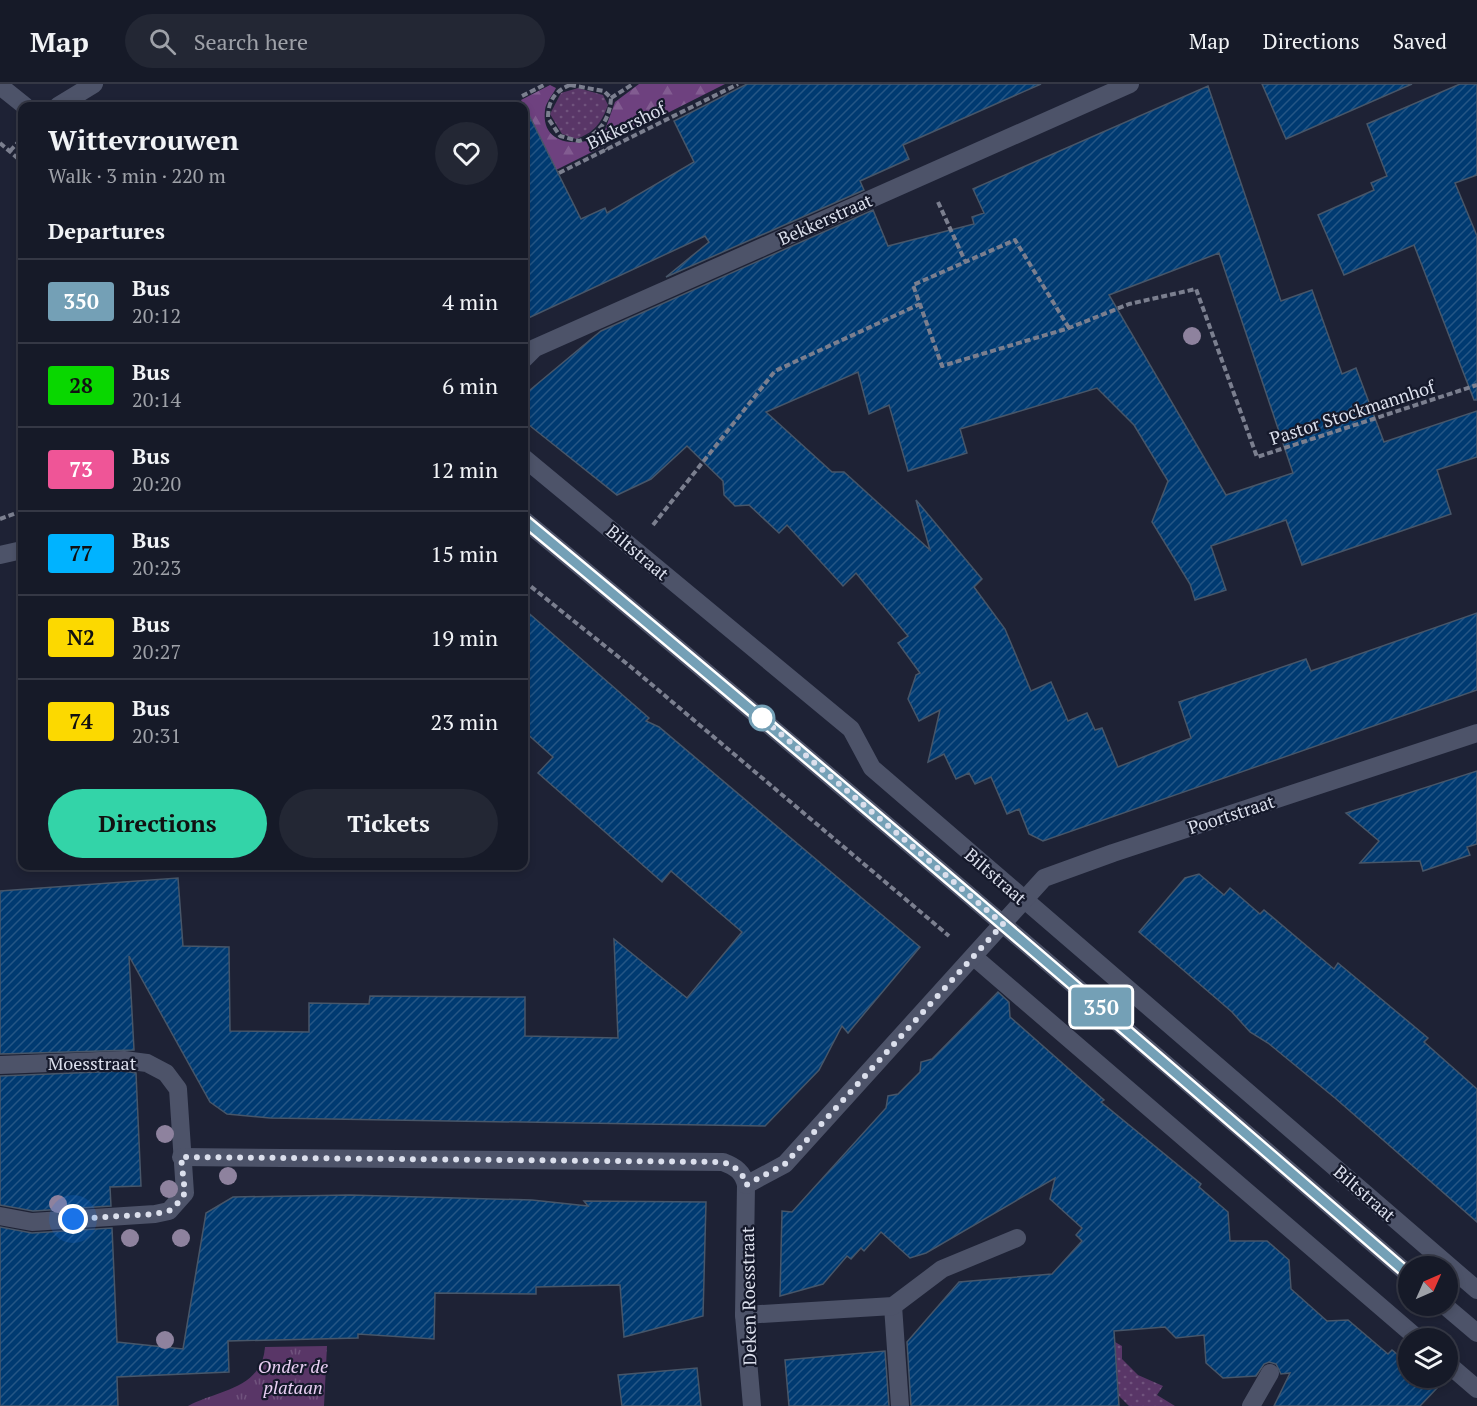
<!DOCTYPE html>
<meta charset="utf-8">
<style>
:root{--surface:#161a28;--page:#232734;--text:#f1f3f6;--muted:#9ea1a8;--line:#353845;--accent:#33d4a8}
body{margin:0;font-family:"PT Serif",serif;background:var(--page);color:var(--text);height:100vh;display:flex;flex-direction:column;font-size:22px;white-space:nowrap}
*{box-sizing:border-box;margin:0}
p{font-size:20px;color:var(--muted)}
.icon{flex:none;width:33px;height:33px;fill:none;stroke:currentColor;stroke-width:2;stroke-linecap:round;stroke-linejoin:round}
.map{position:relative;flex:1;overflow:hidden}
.sheet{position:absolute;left:18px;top:18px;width:510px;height:768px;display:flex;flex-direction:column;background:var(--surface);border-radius:12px;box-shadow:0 3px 9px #0003,0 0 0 2px var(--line)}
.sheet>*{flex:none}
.badge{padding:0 12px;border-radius:4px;font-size:21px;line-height:39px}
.needle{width:39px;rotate:45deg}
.controls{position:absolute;left:1398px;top:1172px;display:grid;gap:12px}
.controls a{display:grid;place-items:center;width:60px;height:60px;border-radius:50%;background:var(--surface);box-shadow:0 3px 9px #0003,0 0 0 2px var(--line);font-size:30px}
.you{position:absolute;width:30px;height:30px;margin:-15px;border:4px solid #fff;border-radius:50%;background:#1a73e8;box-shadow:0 0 0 9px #1a73e833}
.map>.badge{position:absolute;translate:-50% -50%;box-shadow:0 0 0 3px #fff}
h2{padding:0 30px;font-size:22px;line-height:54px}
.round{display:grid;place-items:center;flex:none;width:63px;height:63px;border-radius:32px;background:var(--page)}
.summary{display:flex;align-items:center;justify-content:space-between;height:102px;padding:0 30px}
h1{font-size:28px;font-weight:600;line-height:45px}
.button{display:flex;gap:12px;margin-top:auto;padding:12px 30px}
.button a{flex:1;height:69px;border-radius:36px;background:var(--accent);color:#111;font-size:24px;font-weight:600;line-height:69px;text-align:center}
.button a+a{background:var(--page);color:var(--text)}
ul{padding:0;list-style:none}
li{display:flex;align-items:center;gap:18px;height:84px;padding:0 30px;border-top:2px solid var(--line)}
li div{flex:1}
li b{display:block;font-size:22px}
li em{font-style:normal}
li .badge{min-width:66px;font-weight:700;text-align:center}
header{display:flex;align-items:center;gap:36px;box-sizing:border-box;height:84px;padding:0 30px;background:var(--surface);border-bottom:2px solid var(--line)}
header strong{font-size:28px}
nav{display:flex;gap:33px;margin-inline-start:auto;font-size:21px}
.search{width:420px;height:54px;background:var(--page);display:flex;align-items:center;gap:15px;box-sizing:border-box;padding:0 21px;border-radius:33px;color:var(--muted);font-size:22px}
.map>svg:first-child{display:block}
</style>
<header>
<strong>Map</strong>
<div class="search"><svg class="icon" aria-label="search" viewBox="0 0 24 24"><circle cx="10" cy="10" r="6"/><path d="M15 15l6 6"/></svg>Search here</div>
<nav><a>Map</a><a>Directions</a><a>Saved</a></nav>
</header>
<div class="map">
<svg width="1477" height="1322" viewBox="0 0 1477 1322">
<defs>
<pattern id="grass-dots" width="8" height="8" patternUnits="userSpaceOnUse" patternTransform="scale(1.5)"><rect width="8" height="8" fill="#593667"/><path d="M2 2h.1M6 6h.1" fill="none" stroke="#70537d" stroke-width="1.8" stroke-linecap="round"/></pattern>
<pattern id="forest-firs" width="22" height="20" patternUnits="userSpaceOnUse" patternTransform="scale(1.5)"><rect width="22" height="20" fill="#6e417f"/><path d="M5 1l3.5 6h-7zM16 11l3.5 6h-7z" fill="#825c91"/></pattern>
<pattern id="park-tufts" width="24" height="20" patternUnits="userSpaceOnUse" patternTransform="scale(1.5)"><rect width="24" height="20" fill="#593667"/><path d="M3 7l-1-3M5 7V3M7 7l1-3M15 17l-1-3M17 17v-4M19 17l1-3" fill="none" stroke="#70537d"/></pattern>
<pattern id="building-hatch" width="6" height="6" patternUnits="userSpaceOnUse" patternTransform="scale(1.5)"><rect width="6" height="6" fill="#003a71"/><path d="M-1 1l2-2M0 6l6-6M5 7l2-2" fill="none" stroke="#255685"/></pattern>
</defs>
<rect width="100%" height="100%" fill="#1e2235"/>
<!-- grass -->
<g fill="url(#grass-dots)">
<path d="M578 4 603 11 608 21C602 38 594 49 576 55L562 50 550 30 561 9Z"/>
<polygon points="1115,1258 1122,1262 1122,1275 1138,1291 1163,1302 1157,1311 1175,1322 1129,1322 1119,1312"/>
</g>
<!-- forest -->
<g fill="url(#forest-firs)">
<polygon points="639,0 725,0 610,58 601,57 615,18"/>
<path d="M550 1 556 4C552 12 546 18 545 26 541 57 570 63 593 55L600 64 556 86 521 16Z"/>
</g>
<!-- park -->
<path fill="url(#park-tufts)" d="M327 1262 324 1322H188C218 1306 262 1305 265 1263Z"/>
<!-- building -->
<g fill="url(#building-hatch)" stroke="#475669" stroke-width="1.5" fill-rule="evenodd">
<polygon points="747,0 1041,0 903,61 909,75 860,97 864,106 666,193 709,158 705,152 524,236 524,21 581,135 605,124 607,129 694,78 674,37"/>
<polygon points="1262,0 1412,0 1286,55"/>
<polygon points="1460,0 1477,0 1477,91 1455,99 1477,152 1477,316 1474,316 1414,161 1344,191 1318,131 1374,106 1371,99 1387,92 1367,40"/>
<path d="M1208 2 1281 217 1312 206 1342 290 1356 284 1384 358 1477 327V373L1437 386 1451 430 1302 481 1286 436 1211 462 1226 506 1195 516 1190 500 1152 438 1168 397 1134 341 1097 304 960 345 967 369 908 387 889 321 869 330 858 288 766 328 832 388H844L930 466 916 416 982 495 974 503 1005 545 1031 607 1051 598 1068 637 1087 629 1095 646 1102 644 1118 683 1191 654 1179 618 1306 575 1311 587 1477 529V606L1043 757 1029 750 1019 725 1007 730 991 693 975 700 969 689 956 695 944 670 928 678 940 626 919 637 908 615 916 591 920 589 898 559 908 552 856 489 843 502 787 441 779 449 749 421 735 422 724 411 723 397 687 362 651 395 617 411 524 337V311L601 247 873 126 888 162 974 140 972 133 984 129 973 105ZM1219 169 1293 389 1226 411 1109 211Z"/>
<polygon points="524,525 649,634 646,637 659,643 920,863 848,949 842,942 819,986 765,1042 270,1034 227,1030 210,1018 129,872 134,966 0,970 0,807 178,794 183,862 229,863 230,947 309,948 309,919 369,920 370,912 525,913 525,952 618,954 614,855 687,914 742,848 671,787 662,798 538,689 553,673 524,647"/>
<polygon points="1477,687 1477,760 1467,763 1470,771 1423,787 1420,777 1360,779 1379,757 1346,729"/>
<polygon points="1199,790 1224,811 1230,804 1260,830 1264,826 1334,885 1338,879 1428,954 1424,958 1477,1005 1477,1138 1335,1014 1268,959 1250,948 1232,928 1139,848 1185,794"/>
<polygon points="998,908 1009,918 1010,933 1104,1016 1101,1018 1201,1100 1199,1103 1228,1128 1230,1157 1267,1157 1289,1176 1291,1205 1327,1237 1348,1236 1388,1270 1392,1266 1408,1279 1408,1293 1424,1293 1437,1304 1420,1322 1274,1322 1290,1289 1281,1290 1276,1280 1269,1278 1264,1280 1256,1292 1223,1294 1206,1279 1204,1251 1176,1254 1165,1243 1114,1247 1119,1322 911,1322 907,1258 959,1198 1052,1190 1082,1157 1076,1151 1082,1144 1050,1115 1055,1094 926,1169 910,1174 881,1148 864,1167 861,1164 851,1175 847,1172 823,1200 780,1212 782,1127 792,1128 886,1024 888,1012 898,1010 920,988 921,978 932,975"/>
<polygon points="123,987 136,989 141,1102 110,1103 111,1122 33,1127 0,1121 0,992"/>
<polygon points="349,1111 532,1116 588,1122 584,1117 706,1118 703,1232 624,1253 620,1201 536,1203 536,1210 435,1209 434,1255 358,1250 358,1254 228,1257 229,1288 117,1293 118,1322 0,1322 0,1143 32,1149 112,1144 117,1258 183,1265 206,1129 233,1113"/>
<polygon points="885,1267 889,1322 789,1322 785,1276"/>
<polygon points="697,1284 701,1322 622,1322 618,1291"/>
</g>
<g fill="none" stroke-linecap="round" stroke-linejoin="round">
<!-- path -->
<g stroke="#7b7f8f" stroke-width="4" stroke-dasharray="6 3" stroke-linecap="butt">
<path d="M570 1 604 7 611 14C610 35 599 51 579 57L560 52 548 34C548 17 555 7 570 1Z"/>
<polyline points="522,12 546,0"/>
<polyline points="611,14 633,0"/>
<polyline points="595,50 606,66"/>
<polyline points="0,59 22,78"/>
<polyline points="10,67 22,54"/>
<polyline points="559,89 738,0"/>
<polyline points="938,118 965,177"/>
<polyline points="1069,244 1015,156 913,201 942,282 1069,244 1129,220 1196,205 1257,373 1477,301"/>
<polyline points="0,435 22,427"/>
<polyline points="653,441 775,287 920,220"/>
<polyline points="524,497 631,583 949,852"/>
</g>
<!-- minor -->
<g stroke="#4d5369" stroke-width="18">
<polyline points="0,2 25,22"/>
<polyline points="58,22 94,0"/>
<polyline points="524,275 535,264 1130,0"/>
<polyline points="524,374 851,645 872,684 1477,1206"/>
<path d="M524 436C822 683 1116 936 1408 1190"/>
<polyline points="0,471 22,466"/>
<polyline points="974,873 1417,1254"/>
<polyline points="0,981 124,976 147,979 166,989 178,1005 185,1109 169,1127 155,1130 32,1138 0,1132"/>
<path d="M181 1073 723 1078C736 1083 743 1088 746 1101L744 1231 752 1322"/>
<polyline points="746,1101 785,1080 1044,794 1113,769 1477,649"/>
<polyline points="1444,1221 1477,1249"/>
<polyline points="893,1222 900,1322"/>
<polyline points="744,1231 893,1222 942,1185 1017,1154"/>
<polyline points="1448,1280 1477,1305"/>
<polyline points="1251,1322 1270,1289"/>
</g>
</g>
<!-- trees -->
<g fill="#8e829e">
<circle cx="1192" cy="252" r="9"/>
<circle cx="165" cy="1050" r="9"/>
<circle cx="228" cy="1092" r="9"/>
<circle cx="169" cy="1105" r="9"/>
<circle cx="58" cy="1120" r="9"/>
<circle cx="130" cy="1154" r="9"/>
<circle cx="181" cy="1154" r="9"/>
<circle cx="165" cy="1256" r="9"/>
</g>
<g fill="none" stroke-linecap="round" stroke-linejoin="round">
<!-- line casing -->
<g stroke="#fff" stroke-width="14">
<path id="line" d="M524 436C822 683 1115 936 1408 1190"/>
</g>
<!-- line -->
<use href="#line" stroke="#74a0b6" stroke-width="9"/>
<!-- walk -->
<path stroke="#dbdfec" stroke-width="6" stroke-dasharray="0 10.8" d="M73 1135 155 1130 169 1127 177 1120 185 1109 181 1073 723 1078C736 1083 743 1088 746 1101L785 1080 1003 840 762 634"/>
</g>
<!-- markers -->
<circle fill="#fff" stroke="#74a0b6" stroke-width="3" cx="762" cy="634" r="12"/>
<g text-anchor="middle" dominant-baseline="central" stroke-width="4.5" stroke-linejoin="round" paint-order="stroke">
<!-- street labels -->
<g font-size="18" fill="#dbdfec" stroke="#15192b">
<text transform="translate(626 41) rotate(-26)">Bikkershof</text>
<text transform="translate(825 135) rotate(-24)">Bekkerstraat</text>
<text transform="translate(1352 328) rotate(-18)">Pastor Stockmannhof</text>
<text transform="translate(638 468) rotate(40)">Biltstraat</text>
<text transform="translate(1231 730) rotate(-18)">Poortstraat</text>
<text transform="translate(996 792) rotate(41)">Biltstraat</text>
<text x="92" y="979">Moesstraat</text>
<text transform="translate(1365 1109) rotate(41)">Biltstraat</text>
<text transform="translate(748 1212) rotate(-91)">Deken Roesstraat</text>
</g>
<!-- park labels -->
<g font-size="18" font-style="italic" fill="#ead0f4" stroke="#15192b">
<text x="293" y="1282">Onder de<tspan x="293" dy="21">plataan</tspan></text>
</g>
</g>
</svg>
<div class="controls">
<a><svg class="needle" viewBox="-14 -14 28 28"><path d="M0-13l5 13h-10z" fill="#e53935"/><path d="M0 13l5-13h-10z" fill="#9ea1a8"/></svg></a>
<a><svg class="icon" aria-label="layers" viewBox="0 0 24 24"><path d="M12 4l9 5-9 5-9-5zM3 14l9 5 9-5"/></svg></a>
</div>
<div class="you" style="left:73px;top:1135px"></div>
<b class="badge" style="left:1101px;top:923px;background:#74a0b6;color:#fff">350</b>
<section class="sheet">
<div class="summary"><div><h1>Wittevrouwen</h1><p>Walk · 3 min · 220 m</p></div><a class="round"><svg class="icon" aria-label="heart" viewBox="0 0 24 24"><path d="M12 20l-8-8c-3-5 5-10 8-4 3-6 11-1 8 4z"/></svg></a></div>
<h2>Departures</h2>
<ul>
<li><span class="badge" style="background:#74a0b6;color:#fff">350</span><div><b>Bus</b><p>20:12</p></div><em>4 min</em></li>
<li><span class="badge" style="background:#09d700;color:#111">28</span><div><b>Bus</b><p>20:14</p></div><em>6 min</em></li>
<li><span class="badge" style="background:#ef5597;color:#fff">73</span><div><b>Bus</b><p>20:20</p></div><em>12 min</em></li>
<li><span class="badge" style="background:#00b3ff;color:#111">77</span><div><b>Bus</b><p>20:23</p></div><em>15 min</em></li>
<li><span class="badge" style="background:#fcd900;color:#111">N2</span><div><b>Bus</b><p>20:27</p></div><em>19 min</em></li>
<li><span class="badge" style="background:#fcd900;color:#111">74</span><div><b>Bus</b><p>20:31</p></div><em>23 min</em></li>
</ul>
<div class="button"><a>Directions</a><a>Tickets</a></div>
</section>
</div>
